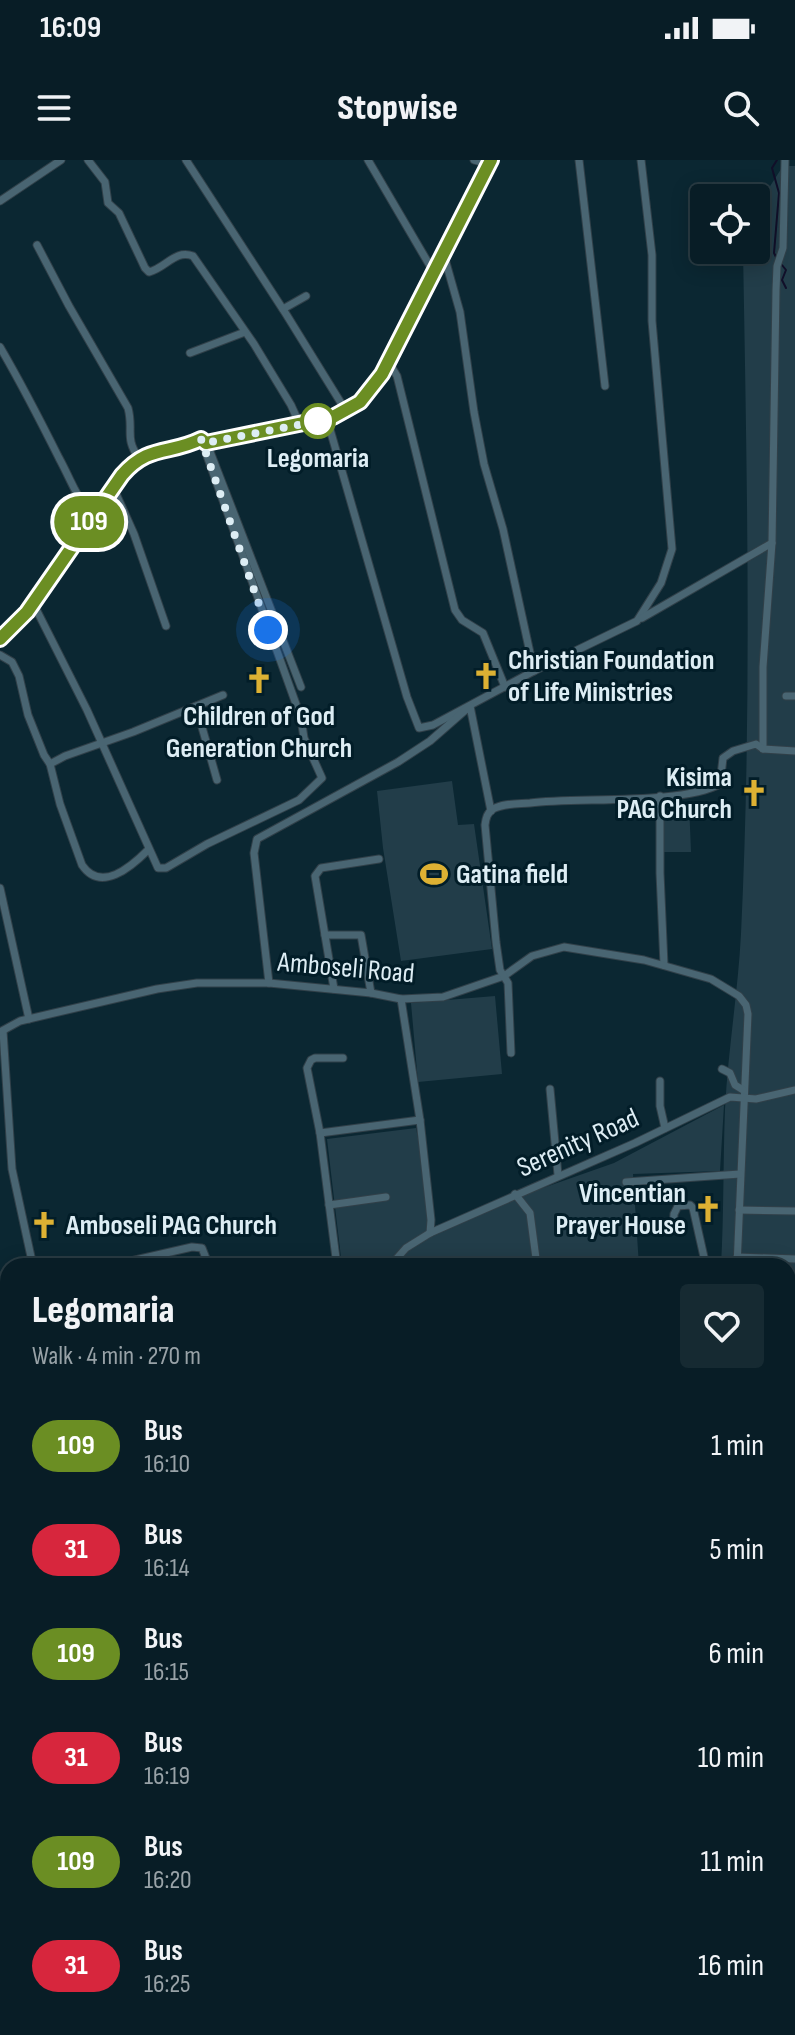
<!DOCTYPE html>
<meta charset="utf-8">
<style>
:root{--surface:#081d26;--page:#162a32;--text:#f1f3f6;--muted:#98a2a7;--line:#293b43}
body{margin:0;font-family:"Sofia Sans Condensed",sans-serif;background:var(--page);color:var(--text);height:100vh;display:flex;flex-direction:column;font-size:30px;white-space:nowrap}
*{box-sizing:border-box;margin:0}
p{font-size:26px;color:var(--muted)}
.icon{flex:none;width:44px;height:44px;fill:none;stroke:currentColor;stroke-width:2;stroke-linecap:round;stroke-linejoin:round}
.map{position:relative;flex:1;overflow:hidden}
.details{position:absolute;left:0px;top:1098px;width:796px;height:778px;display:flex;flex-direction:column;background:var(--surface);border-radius:24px 24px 0 0;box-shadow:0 4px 20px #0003,0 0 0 2px var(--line)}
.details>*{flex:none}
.badge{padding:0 16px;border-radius:26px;font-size:28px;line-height:52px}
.tools{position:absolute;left:690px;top:24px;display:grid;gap:16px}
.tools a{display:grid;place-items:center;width:80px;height:80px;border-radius:8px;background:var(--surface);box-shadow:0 4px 20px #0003,0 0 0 2px var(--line);font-size:40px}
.you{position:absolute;width:40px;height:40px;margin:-20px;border:6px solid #fff;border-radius:50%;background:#1a73e8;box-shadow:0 0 0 12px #1a73e833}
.map>.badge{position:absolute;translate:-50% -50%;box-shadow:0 0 0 4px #fff}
.round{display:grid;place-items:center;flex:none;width:84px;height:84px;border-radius:8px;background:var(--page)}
.headline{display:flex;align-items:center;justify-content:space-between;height:136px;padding:0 32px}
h1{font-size:38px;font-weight:800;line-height:60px}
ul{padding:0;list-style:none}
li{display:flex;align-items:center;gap:24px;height:104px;padding:0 32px}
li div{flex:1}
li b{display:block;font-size:30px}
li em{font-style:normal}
li .badge{min-width:88px;font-weight:700;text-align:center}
.status{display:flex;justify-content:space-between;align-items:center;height:56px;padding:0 40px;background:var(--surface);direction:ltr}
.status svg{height:22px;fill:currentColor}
header{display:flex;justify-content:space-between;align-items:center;height:104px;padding:0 32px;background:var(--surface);font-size:36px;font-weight:800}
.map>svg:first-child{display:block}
</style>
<div class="status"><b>16:09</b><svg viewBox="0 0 49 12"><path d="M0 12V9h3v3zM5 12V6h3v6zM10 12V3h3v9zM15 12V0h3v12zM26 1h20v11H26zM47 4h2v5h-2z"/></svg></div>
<header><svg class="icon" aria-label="menu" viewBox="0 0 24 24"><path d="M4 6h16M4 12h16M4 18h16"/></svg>Stopwise<svg class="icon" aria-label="search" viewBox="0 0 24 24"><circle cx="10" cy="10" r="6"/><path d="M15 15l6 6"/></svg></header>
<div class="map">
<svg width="795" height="1875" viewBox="0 0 795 1875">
<rect width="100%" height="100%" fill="#0b2732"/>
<!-- green -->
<g fill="#223d49">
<path d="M783 6H795V1610H788V1106H721C724 1054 723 1001 725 949 728 890 738 832 741 774 752 546 747 318 743 90H756V48Z"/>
<polygon points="452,621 458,665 474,664 492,789 401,801 383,688 377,631"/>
<polygon points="689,643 691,692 663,692 662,644"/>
<polygon points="495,836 502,914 418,922 411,843"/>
<polygon points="724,945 720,1011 633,1014 639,1106 342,1106 327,979 416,968 435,1066 614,1003"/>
<polygon points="0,1514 8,1515 8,1868 788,1868 788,1768 795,1768 795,1875 0,1875"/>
</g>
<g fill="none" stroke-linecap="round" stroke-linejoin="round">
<!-- stream -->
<g stroke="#110f29" stroke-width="2">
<polyline points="776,97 774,93 779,33 772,8 777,0"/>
<polyline points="782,105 786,110 782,120 786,128"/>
</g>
<!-- minor casing -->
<g stroke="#314049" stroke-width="9">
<g id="minor">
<path d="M88 0 105 22 108 43 119 53 145 108 149 112C166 108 175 89 193 96L254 184 291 245 300 265"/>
<polyline points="186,0 286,154 346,251"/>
<polyline points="368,0 433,111"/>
<polyline points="474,0 489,4"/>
<polyline points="579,0 605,226"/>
<polyline points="0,41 61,0"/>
<path d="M37 85 69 146 128 248C134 270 124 278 139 298"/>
<polyline points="443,92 460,152 474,252 484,304 503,369 534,511"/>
<polyline points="283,149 306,136"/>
<path d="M0 187C21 223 40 260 59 298 72 322 75 335 92 357"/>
<polyline points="190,193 245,172"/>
<polyline points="388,201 397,216 455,450 462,460 483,473 505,527"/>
<polyline points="327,259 407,537 419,568 433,565 534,511 637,461 661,423 672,389 652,161 652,95 641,0"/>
<polyline points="209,289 301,527"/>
<polyline points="113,327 134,374 166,466"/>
<polyline points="33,443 87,550 158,708 166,708 207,684 299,640 322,618 304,578 301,558 201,279"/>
<polyline points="642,458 772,383"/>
<path d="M0 479 27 452 122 315C149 284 169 295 201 279L206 283 333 257 360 242 382 214 491 0"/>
<path d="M0 495 12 502 19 516 28 555 44 595 50 604 60 644 82 705C101 733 131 707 148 690"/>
<polyline points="786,536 795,536"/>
<polyline points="196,546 217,620"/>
<polyline points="763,589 763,507 772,383 776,130 777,106 783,88 785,0"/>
<polyline points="50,604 65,596 133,572 223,535"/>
<polyline points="660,636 660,713 664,805"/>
<polyline points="0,728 29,859"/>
<polyline points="325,775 361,775 371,833"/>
<polyline points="269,823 254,693 257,679 398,602 430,581 470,546 491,651"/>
<polyline points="334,829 315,716 321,708 379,699"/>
<polyline points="401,839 420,960 431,1060 430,1073"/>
<polyline points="3,871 12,1009 33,1106"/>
<polyline points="0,872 20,861 157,829 197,823 269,823 371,833 401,839 443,837 504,816 532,796 564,787 644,800 711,819 739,836 746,845 748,854 737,1106"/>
<path d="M511 893 508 823 500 810 496 782 485 665C486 658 487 653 493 649 503 643 518 644 530 643 578 637 681 645 720 624L723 598 733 591 756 584 763 589 795 591"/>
<polyline points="722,909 730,913 735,925 743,930"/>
<polyline points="660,921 660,946 665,968"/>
<polyline points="550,929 558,1015"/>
<polyline points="320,973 420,960"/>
<polyline points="626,1022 740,1014"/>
<polyline points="515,1034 530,1053 537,1106"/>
<polyline points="329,1045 386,1037"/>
<polyline points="739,1050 795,1051"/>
<polyline points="673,1071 674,1054 678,1046 690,1045 693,1048 706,1106"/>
<polyline points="737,1097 795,1099"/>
<polyline points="109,1106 192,1087 202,1088 209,1106"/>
<polyline points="337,1106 320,973 307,908 311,900 315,898 343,898"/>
<polyline points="390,1106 406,1088 430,1073 635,983 730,937 756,939 795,930"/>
<polyline points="0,1346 8,1346"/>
<polyline points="788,1391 795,1391"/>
<polyline points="0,1424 8,1414"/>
<polyline points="0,1697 8,1697"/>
<polyline points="0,1819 8,1822"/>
<polyline points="154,1868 154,1875"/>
<polyline points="426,1868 494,1875"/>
<polyline points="142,1875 143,1868"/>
<polyline points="211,1875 211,1868"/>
<polyline points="268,1875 268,1868"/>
<polyline points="368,1875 369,1868"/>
<polyline points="403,1875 403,1868"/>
<polyline points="576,1875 576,1868"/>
<polyline points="708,1875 709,1868"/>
</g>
</g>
<!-- secondary casing -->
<g stroke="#314049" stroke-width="12">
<g id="secondary">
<polyline points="0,1563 8,1564"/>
<polyline points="788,1595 795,1596"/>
</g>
</g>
<!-- minor -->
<use href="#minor" stroke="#496572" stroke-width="7"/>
<!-- secondary -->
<use href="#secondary" stroke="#507390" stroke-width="10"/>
</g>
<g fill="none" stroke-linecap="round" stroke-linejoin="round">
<!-- line casing -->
<g stroke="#fff" stroke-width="18">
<path id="line" d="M0 479 27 452 122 315C149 284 169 295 201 279L206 283 333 257 360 242 382 214 491 0"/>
</g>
<!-- line -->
<use href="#line" stroke="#6b8e23" stroke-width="12"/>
<!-- walk -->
<polyline stroke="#ddedf4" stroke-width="8" stroke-dasharray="0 14.4" points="268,470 201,279 206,283 318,261"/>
</g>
<!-- icons -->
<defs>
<g id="church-bare" transform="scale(2.16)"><path d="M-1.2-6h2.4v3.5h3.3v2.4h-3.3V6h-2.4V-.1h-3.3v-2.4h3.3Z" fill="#ddb133" stroke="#021d28" stroke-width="2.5" paint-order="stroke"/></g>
<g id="stadium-bare" transform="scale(2.16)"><path d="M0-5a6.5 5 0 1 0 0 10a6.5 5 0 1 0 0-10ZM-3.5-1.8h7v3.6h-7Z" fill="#ddb133" stroke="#021d28" stroke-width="2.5" paint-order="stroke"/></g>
</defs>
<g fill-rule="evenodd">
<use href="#church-bare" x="486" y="516"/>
<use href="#church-bare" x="259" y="520"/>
<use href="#church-bare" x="754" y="633"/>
<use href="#stadium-bare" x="434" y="714"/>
<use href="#church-bare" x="708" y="1049"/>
<use href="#church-bare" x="44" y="1065"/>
</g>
<!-- markers -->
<circle fill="#fff" stroke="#6b8e23" stroke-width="4" cx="318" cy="261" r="16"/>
<g text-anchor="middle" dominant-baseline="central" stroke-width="6" stroke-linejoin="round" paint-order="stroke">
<!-- stop labels -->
<g font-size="28" font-weight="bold" fill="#ddedf4" stroke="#021d28">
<text x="318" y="298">Legomaria</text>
</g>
<!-- poi labels -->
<g font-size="28" font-weight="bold" fill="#ddedf4" stroke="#021d28" text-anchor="start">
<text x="508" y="500">Christian Foundation<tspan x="508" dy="32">of Life Ministries</tspan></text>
<text x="259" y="556" text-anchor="middle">Children of God<tspan x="259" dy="32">Generation Church</tspan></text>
<text x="732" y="617" text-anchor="end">Kisima<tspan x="732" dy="32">PAG Church</tspan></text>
<text x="456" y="714">Gatina field</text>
<text x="686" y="1033" text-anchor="end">Vincentian<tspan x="686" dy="32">Prayer House</tspan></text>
<text x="66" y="1065">Amboseli PAG Church</text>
</g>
<!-- street labels -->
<g font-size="28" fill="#ddedf4" stroke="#021d28">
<text transform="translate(346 808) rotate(5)">Amboseli Road</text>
<text transform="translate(578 983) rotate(-24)">Serenity Road</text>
</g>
</g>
</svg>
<div class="tools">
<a><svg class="icon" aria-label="locate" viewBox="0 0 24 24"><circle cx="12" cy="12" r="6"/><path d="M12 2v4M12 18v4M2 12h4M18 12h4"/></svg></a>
</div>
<div class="you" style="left:268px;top:470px"></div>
<b class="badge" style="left:89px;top:362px;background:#6b8e23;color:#fff">109</b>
<section class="details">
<div class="headline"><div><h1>Legomaria</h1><p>Walk · 4 min · 270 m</p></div><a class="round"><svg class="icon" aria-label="heart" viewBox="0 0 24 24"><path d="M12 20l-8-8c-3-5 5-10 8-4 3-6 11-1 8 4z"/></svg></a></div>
<ul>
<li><span class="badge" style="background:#6b8e23;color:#fff">109</span><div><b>Bus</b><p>16:10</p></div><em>1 min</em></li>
<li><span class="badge" style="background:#d7263d;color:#fff">31</span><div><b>Bus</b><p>16:14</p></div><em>5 min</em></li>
<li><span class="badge" style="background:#6b8e23;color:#fff">109</span><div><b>Bus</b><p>16:15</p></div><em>6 min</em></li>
<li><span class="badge" style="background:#d7263d;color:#fff">31</span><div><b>Bus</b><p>16:19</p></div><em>10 min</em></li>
<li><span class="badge" style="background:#6b8e23;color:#fff">109</span><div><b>Bus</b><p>16:20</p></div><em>11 min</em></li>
<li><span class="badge" style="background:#d7263d;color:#fff">31</span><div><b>Bus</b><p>16:25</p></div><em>16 min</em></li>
</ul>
</section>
</div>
